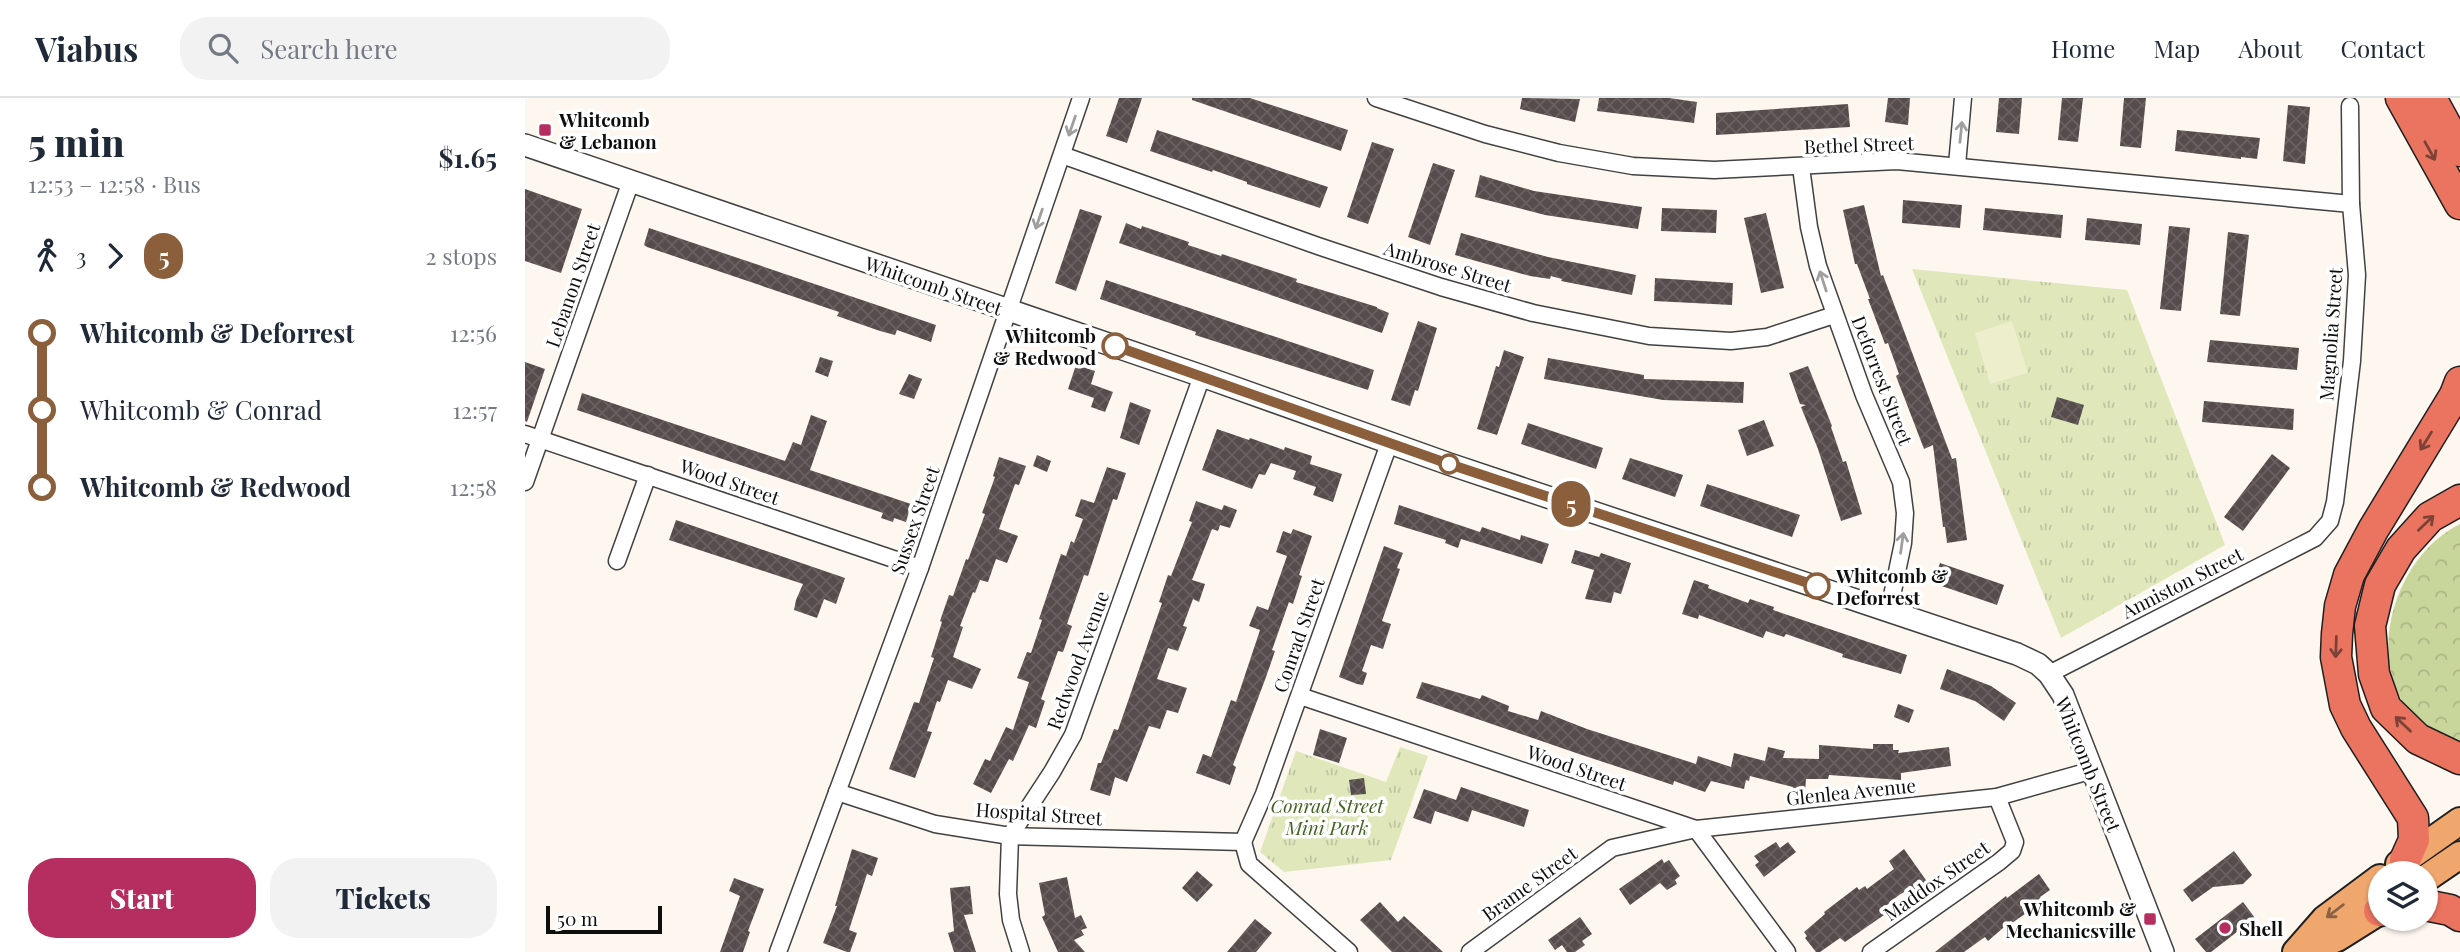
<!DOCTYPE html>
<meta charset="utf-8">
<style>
:root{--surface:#fff;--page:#f2f2f3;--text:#1f2937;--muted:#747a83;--line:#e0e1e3;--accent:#b62e5f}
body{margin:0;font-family:"Playfair Display",serif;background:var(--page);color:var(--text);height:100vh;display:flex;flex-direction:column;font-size:26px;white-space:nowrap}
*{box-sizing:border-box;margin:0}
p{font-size:23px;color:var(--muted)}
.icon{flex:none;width:38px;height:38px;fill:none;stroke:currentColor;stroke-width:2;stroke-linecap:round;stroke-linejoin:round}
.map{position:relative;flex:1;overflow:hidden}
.drawer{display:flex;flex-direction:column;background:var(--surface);width:525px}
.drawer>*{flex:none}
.badge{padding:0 14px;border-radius:23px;font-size:24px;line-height:46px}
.buttons{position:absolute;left:1843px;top:763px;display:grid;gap:14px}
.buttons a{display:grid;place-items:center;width:70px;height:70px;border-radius:50%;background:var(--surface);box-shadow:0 2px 5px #0004;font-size:35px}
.scale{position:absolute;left:21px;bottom:18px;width:116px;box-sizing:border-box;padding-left:7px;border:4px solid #0e0e0e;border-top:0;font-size:19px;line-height:24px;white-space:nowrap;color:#0e0e0e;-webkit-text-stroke:5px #fff;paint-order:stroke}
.map>.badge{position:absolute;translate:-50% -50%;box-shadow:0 0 0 4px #fff}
.legs{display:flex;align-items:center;gap:10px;height:77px;padding:0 28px;font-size:23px}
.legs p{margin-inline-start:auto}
.overview{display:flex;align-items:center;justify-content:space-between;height:119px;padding:0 28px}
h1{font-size:38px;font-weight:800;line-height:52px}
.primary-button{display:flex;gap:14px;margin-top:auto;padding:14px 28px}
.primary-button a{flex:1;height:80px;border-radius:28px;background:var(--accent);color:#fff;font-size:28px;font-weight:800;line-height:80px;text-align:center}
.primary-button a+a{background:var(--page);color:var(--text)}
ul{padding:0 28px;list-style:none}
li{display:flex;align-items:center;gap:24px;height:77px;font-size:26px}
li i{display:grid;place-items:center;width:10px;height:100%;margin:0 9px;background:currentColor}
li i::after{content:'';width:18px;height:18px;margin:-9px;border:5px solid;border-radius:50%;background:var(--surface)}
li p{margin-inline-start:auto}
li:first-child i{background:linear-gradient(#0000 50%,currentColor 0)}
li:last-child i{background:linear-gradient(currentColor 50%,#0000 0)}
header{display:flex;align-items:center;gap:42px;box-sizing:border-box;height:98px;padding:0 35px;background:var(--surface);border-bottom:2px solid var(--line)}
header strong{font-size:33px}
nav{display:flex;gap:38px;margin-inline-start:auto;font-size:24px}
.search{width:490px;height:63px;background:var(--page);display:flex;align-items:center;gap:18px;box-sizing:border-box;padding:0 24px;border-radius:28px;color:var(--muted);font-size:26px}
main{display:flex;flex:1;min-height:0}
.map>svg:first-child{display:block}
</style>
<header>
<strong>Viabus</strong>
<div class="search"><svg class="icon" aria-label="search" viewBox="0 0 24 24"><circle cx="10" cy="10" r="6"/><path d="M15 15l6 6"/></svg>Search here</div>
<nav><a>Home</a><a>Map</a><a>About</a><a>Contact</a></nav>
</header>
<main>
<section class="drawer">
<div class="overview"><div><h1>5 min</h1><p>12:53 – 12:58 · Bus</p></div><b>$1.65</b></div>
<div class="legs"><svg class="icon" aria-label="walk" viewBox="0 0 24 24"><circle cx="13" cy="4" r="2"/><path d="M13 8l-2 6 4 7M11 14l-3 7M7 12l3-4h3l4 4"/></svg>3<svg class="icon" aria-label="forward" viewBox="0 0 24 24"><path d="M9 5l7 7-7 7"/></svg><b class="badge" style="background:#8b5e3c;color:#fff">5</b><p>2 stops</p></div>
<ul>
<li><i style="color:#8b5e3c"></i><b>Whitcomb &amp; Deforrest</b><p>12:56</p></li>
<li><i style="color:#8b5e3c"></i><span>Whitcomb &amp; Conrad</span><p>12:57</p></li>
<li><i style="color:#8b5e3c"></i><b>Whitcomb &amp; Redwood</b><p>12:58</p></li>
</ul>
<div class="primary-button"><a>Start</a><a>Tickets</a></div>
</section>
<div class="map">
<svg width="1935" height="854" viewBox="0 0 1935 854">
<defs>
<pattern id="forest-crowns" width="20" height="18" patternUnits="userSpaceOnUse" patternTransform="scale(1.75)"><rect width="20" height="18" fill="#c8d69b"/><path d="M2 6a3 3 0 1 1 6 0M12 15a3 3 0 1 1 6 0" fill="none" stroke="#abb684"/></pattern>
<pattern id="park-tufts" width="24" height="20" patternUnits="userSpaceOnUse" patternTransform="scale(1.75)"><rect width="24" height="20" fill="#dfe7bb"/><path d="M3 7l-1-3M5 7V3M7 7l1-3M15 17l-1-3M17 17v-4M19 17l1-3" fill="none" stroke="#bec5a0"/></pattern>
<pattern id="building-cross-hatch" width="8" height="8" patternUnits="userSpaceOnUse" patternTransform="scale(1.75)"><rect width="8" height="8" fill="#564c4b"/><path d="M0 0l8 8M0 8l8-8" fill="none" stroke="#696161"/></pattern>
</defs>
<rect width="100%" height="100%" fill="#fef7f0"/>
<!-- forest -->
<path fill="url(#forest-crowns)" d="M1935 426V647C1922 644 1913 637 1902 630 1833 580 1864 461 1935 426Z"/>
<!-- park -->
<g fill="url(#park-tufts)">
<polygon points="1387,171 1602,192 1700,447 1536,540"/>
<polygon points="875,649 903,658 866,762 759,774 735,754 771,653 861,684"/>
</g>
<!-- pitch -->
<polygon fill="#edeecc" points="1487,223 1503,275 1465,286 1450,235"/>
<!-- building -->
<g fill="url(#building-cross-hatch)">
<polygon points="594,0 617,0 602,45 581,38"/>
<polygon points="667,0 725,0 823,32 816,53 667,2"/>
<polygon points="997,0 1055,1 1050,24 995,11"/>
<polygon points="1074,0 1144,0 1172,4 1169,25 1072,13"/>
<polygon points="1363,0 1385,0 1383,27 1360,24"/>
<polygon points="1474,0 1497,0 1494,36 1471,34"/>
<polygon points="1537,0 1558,0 1553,44 1533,42"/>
<polygon points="1599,0 1621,0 1616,50 1595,48"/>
<polygon points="1323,6 1325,29 1191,37 1191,15"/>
<polygon points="1763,7 1785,9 1780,66 1758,63"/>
<polygon points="632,32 803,89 795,110 722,86 722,84 688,72 687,74 625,53"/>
<polygon points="1652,32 1735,40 1732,61 1716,59 1716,61 1650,53"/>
<polygon points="847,44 869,51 843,126 822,119"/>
<polygon points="908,65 930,72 905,147 883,139"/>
<polygon points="955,77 1009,93 1117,109 1113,131 1020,117 950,99"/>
<polygon points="0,91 57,111 36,175 0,163"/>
<polygon points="1378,102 1437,107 1435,130 1377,125"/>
<polygon points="1339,107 1356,178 1358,177 1427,361 1431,360 1442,442 1422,445 1420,429 1418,429 1408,347 1399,351 1371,278 1374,276 1363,245 1360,246 1343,201 1345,201 1332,166 1330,166 1318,112"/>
<polygon points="1137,110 1192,112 1191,135 1136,133"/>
<polygon points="1460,110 1538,117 1536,140 1458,132"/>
<polygon points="555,111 577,118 551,193 530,185"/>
<polygon points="1241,115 1259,190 1236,195 1219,120"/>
<polygon points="1562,120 1617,126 1615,147 1560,142"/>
<polygon points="601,125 616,131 617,128 664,144 663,147 696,158 697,156 772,181 771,184 852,209 852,210 864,215 857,235 594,145"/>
<polygon points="1644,128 1665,130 1656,213 1635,211"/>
<polygon points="124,130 411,227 406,244 372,232 370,237 355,233 312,218 314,214 122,149 119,147"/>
<polygon points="1703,134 1724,137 1715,218 1695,216"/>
<polygon points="936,135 1023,159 1111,177 1107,197 1036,183 1037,181 1026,178 1025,181 1005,178 930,157"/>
<polygon points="1130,180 1208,185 1207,207 1129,203"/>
<polygon points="581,182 849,272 843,292 670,237 671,234 575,201"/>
<polygon points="893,223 912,230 893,293 890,292 885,308 866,302"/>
<polygon points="1685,242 1774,250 1772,272 1682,264"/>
<polygon points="979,252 999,259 972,337 952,331 971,268 974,269"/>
<polygon points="295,259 308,263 303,279 290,274"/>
<polygon points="1023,260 1119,277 1119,281 1219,284 1218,305 1138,302 1019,281"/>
<polygon points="0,264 20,271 2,324 0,323"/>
<polygon points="551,267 570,273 566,286 588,294 580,314 566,309 569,300 543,291"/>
<polygon points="1283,268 1307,328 1306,329 1318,364 1321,363 1337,416 1316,423 1293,351 1276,309 1281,307 1275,306 1264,275"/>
<polygon points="384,276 397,281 389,301 374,296"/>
<polygon points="57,295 260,363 268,344 276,347 286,317 302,323 285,372 386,406 381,424 369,420 368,424 356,420 358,415 52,312"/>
<polygon points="1532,299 1559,307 1553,327 1526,319"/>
<polygon points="1679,303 1769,311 1768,332 1677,324"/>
<polygon points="605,304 626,312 614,347 595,340"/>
<polygon points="1239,322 1249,348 1222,358 1213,332"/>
<polygon points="1003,325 1078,350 1071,371 996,346"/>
<polygon points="692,331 724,342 725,340 759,352 760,349 787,358 785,366 817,376 808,404 788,397 791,389 768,381 771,373 746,365 740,377 734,376 727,391 677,372"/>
<polygon points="1747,356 1765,370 1718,433 1699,419"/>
<polygon points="512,357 526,363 522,374 508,368"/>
<polygon points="474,359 501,368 494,387 490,386 474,431 493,438 482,465 471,461 463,484 455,482 450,495 448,494 435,528 438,529 428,559 456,571 447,591 423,582 415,604 412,603 402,633 407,634 390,680 364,671 389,604 394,605 409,560 406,559 417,524 415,523 424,497 428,498 441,461 443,462 460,416 457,415 470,379 468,378"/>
<polygon points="1105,360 1158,377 1150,399 1097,381"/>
<polygon points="582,369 601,375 592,402 588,401 563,478 559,477 542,526 547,528 538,554 533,553 516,601 520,603 511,630 504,627 488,663 484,661 466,695 448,686 460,661 465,663 481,629 488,632 504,584 492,580 502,554 506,555 517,522 514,521 536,456 541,458 546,443 549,445 558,421 550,418 556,401 569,405"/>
<polygon points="1182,386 1275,417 1267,439 1175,408"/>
<polygon points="671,403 697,412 699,407 712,412 705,430 695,427 693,433 687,431 667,482 680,486 674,504 668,501 658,528 662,529 653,553 643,550 632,581 662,590 653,615 642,612 635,631 624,628 602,684 590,679 585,698 565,692 573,665 576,665 589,631 593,632 637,505 634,504 643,477 646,478 667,424 664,423"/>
<polygon points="874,407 955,434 957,429 995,442 996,437 1024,446 1017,466 936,441 933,450 920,445 921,442 869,426"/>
<polygon points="151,422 320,480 311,506 299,501 292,520 269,512 271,502 278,486 144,442"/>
<polygon points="768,431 787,438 774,477 777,478 768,506 764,504 747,552 750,553 741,579 708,667 711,669 705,687 671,675 678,656 686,659 706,602 711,604 735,532 724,528 732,508 743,512 762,458 751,454 758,433 766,436"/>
<polygon points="859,448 878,455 872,470 875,471 857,523 866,526 858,551 846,547 837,573 842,575 838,587 832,586 814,579"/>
<polygon points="1050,452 1074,459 1076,455 1106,465 1096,496 1089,494 1086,505 1060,501 1069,472 1046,465"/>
<polygon points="1415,465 1479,487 1472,507 1408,485"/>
<polygon points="1169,482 1184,487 1183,490 1223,505 1225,501 1249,509 1248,512 1382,557 1376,576 1317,559 1318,556 1261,536 1259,539 1241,533 1238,540 1174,517 1173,521 1157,516"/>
<polygon points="1422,571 1466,588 1491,605 1479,623 1450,603 1415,591"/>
<polygon points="897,584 955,601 957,597 984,608 983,613 1013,622 1016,613 1062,631 1171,666 1173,658 1206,669 1209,655 1240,663 1243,649 1260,653 1258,660 1294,661 1294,647 1348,651 1348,646 1368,646 1368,652 1374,652 1373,655 1424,649 1426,668 1376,675 1376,682 1304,677 1303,681 1281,681 1280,694 1268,694 1268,689 1225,678 1224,683 1221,682 1219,691 1186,683 1180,694 1149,683 1148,687 1054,656 891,600"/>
<polygon points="1373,606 1389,612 1384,625 1369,619"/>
<polygon points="795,631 822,640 814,665 788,657"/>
<polygon points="839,680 841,696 826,697 824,682"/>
<polygon points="936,689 1004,712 999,729 947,712 943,724 910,713 906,726 888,720 899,691 931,702"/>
<polygon points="1251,744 1255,750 1263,744 1271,754 1239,779 1230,767 1234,764 1229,758"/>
<polygon points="327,751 353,760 347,778 342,776 324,832 332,835 325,854 322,854 298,845 312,808 310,808"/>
<polygon points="1379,751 1403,785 1390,795 1386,790 1374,797 1356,812 1359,817 1320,844 1315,840 1295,854 1291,854 1280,840 1282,838 1279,834 1300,816 1299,814 1332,789 1334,792 1340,788 1342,791 1369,771 1364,763"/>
<polygon points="1709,753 1727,777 1718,786 1688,789 1667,804 1658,792"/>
<polygon points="1137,761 1139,765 1144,762 1155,778 1150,782 1152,786 1142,792 1135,785 1105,807 1094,791"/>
<polygon points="672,773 688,787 672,804 657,790"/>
<polygon points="1514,776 1525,792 1515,799 1518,803 1487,825 1486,823 1463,843 1460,839 1439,854 1410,854 1481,798 1482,800"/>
<polygon points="542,779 550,820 556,817 562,830 556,832 559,837 549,842 560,854 533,854 517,819 520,817 514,785"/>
<polygon points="209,780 239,791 223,833 225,834 218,854 195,854 215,798 204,793"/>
<polygon points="445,788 448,816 439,817 451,854 429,854 423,835 429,833 425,790"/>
<polygon points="855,804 873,824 879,818 918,854 867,854 835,822"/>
<polygon points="1718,804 1730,820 1686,854 1681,854 1670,841"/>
<polygon points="1055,819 1067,836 1057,843 1060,847 1050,854 1042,854 1037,847 1030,852 1023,842"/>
<polygon points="730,821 747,835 731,854 702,854"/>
</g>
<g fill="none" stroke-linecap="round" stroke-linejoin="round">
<!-- minor casing -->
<g stroke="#414141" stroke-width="19">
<g id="minor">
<polyline points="851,0 960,36 1034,55 1108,68 1189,72 1372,63 1826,106"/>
<polyline points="537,57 793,148 916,189 1008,215 1124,238 1206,243 1242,239 1309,217"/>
<polyline points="1432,67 1438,0"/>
<polyline points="1276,69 1284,129 1293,168 1339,297 1376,384 1380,415 1378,445 1364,512"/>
<polyline points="0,336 395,470"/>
<polyline points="0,384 106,83"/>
<polyline points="92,463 123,377"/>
<polyline points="1524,576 1790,440 1805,423 1810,404 1827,263 1832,177 1826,106 1825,8"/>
<polyline points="775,598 1171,731 1262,854"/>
<polyline points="312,694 410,726 485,738 718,744"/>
<polyline points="718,744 739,696 865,343"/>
<polyline points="718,744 724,766 824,854"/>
<polyline points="253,854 395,470 556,0"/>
<polyline points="496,854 486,822 483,796 485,738 527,674 548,637 677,278"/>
<polyline points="945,854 1087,750 1171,731 1472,699 1568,672"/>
<polyline points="1346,854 1474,764 1487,753 1490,744 1472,699"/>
</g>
</g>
<!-- tertiary casing -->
<g stroke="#414141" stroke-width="24">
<polyline id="tertiary" points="0,47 677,278 924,366 1492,556 1513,566 1524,576 1538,597 1638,854"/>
</g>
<!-- primary casing -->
<g stroke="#1f1f1f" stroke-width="30">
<g id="primary">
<polyline points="1874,766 1935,723"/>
<polyline points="1900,781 1935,757"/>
<polyline points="1771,854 1800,821 1855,780"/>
<polyline points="1777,854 1812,840 1855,813"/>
</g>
</g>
<!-- motorway casing -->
<g stroke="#1f1f1f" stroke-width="33">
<g id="motorway">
<polyline points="1876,0 1935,106"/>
<polyline points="1906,0 1935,53"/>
<polyline points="1935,402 1905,419 1876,451 1855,487 1845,528 1849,576 1861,610 1893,641 1935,661"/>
<polyline points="1880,762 1889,742 1888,720 1831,630 1820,607 1811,559 1812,536 1815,508 1824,477 1848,432 1930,297 1935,284"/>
<polyline points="1900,807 1925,812 1935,818"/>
<polyline points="1854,813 1855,813"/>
</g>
</g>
<!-- minor -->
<use href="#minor" stroke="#fff" stroke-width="16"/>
<!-- tertiary -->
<use href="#tertiary" stroke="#fff" stroke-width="21"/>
<!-- primary -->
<use href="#primary" stroke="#f0a76e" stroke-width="26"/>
<!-- motorway -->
<use href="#motorway" stroke="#eb7460" stroke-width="30"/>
</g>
<!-- one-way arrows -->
<defs><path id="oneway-shaft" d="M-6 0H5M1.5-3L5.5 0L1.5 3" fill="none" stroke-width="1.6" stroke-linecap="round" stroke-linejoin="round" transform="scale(1.75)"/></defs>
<g stroke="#9f9f9f">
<use href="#oneway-shaft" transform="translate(547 28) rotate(109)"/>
<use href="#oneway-shaft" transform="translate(1436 34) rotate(-84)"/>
<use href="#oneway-shaft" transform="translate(514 121) rotate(109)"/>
<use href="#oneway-shaft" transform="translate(1298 183) rotate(-108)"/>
<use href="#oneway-shaft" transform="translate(1377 445) rotate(-82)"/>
</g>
<g stroke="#7c4137">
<use href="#oneway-shaft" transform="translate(1905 53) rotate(61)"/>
<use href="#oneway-shaft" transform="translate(1901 343) rotate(122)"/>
<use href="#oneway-shaft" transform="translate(1901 425) rotate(-44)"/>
<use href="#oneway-shaft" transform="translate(1811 549) rotate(92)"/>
<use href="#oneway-shaft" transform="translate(1878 626) rotate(-136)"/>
</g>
<use stroke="#8a6243" href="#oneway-shaft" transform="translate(1810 813) rotate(143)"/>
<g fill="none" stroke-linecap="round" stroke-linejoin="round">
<!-- line-1 casing -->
<g stroke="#fff" stroke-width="16">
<polyline id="line-1" points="590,248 924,366 1292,488"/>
</g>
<!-- line-1 -->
<use href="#line-1" stroke="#8b5e3c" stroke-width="10"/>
</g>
<!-- markers -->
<g fill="#b62e5f" stroke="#fff" stroke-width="2.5">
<rect x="13" y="25" width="14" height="14" rx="3.5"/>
<rect x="1618" y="814" width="14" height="14" rx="3.5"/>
<circle cx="1700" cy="830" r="7"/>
</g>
<g fill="#fff" stroke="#8b5e3c" stroke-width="3.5">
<circle cx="590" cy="248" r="12"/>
<circle cx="924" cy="366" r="9"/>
<circle cx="1292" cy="488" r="12"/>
</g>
<g text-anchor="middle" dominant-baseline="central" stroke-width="7" stroke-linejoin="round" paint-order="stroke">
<!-- poi labels -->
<g font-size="19" font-weight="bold" fill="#0e0e0e" stroke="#fff" text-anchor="start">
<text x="34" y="21">Whitcomb<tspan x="34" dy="22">&amp; Lebanon</tspan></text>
<text x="1611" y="810" text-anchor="end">Whitcomb &amp;<tspan x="1611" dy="22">Mechanicsville</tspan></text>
<text x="1714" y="830">Shell</text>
</g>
<!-- street labels -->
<g font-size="19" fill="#0e0e0e" stroke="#fff">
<text transform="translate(1334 46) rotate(-2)">Bethel Street</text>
<text transform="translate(923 168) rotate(17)">Ambrose Street</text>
<text transform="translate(47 187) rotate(-71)">Lebanon Street</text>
<text transform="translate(409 187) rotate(19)">Whitcomb Street</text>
<text transform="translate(1805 236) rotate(-86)">Magnolia Street</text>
<text transform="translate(1358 282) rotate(69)">Deforrest Street</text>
<text transform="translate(205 383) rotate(19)">Wood Street</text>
<text transform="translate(389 422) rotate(-71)">Sussex Street</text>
<text transform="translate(1657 484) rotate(-27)">Anniston Street</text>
<text transform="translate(773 537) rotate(-71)">Conrad Street</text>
<text transform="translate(552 562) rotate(-70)">Redwood Avenue</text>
<text transform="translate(1564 666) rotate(68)">Whitcomb Street</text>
<text transform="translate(1052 669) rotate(19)">Wood Street</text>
<text transform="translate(1326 693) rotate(-6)">Glenlea Avenue</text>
<text transform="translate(514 715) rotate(4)">Hospital Street</text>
<text transform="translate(1411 782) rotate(-35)">Maddox Street</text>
<text transform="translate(1004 785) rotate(-36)">Brame Street</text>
</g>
<!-- stop labels -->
<g font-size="19" font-weight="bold" fill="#0e0e0e" stroke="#fff" text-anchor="end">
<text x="571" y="237">Whitcomb<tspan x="571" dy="22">&amp; Redwood</tspan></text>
<text x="1311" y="477" text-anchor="start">Whitcomb &amp;<tspan x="1311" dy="22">Deforrest</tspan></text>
</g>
<!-- park labels -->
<g font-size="19" font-style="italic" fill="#436222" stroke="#fff">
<text x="802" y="707">Conrad Street<tspan x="802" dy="22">Mini Park</tspan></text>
</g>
</g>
</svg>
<div class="buttons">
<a><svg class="icon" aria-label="layers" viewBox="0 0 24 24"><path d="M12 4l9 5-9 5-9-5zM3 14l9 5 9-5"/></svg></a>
</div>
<div class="scale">50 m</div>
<b class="badge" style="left:1046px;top:406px;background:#8b5e3c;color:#fff">5</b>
</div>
</main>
